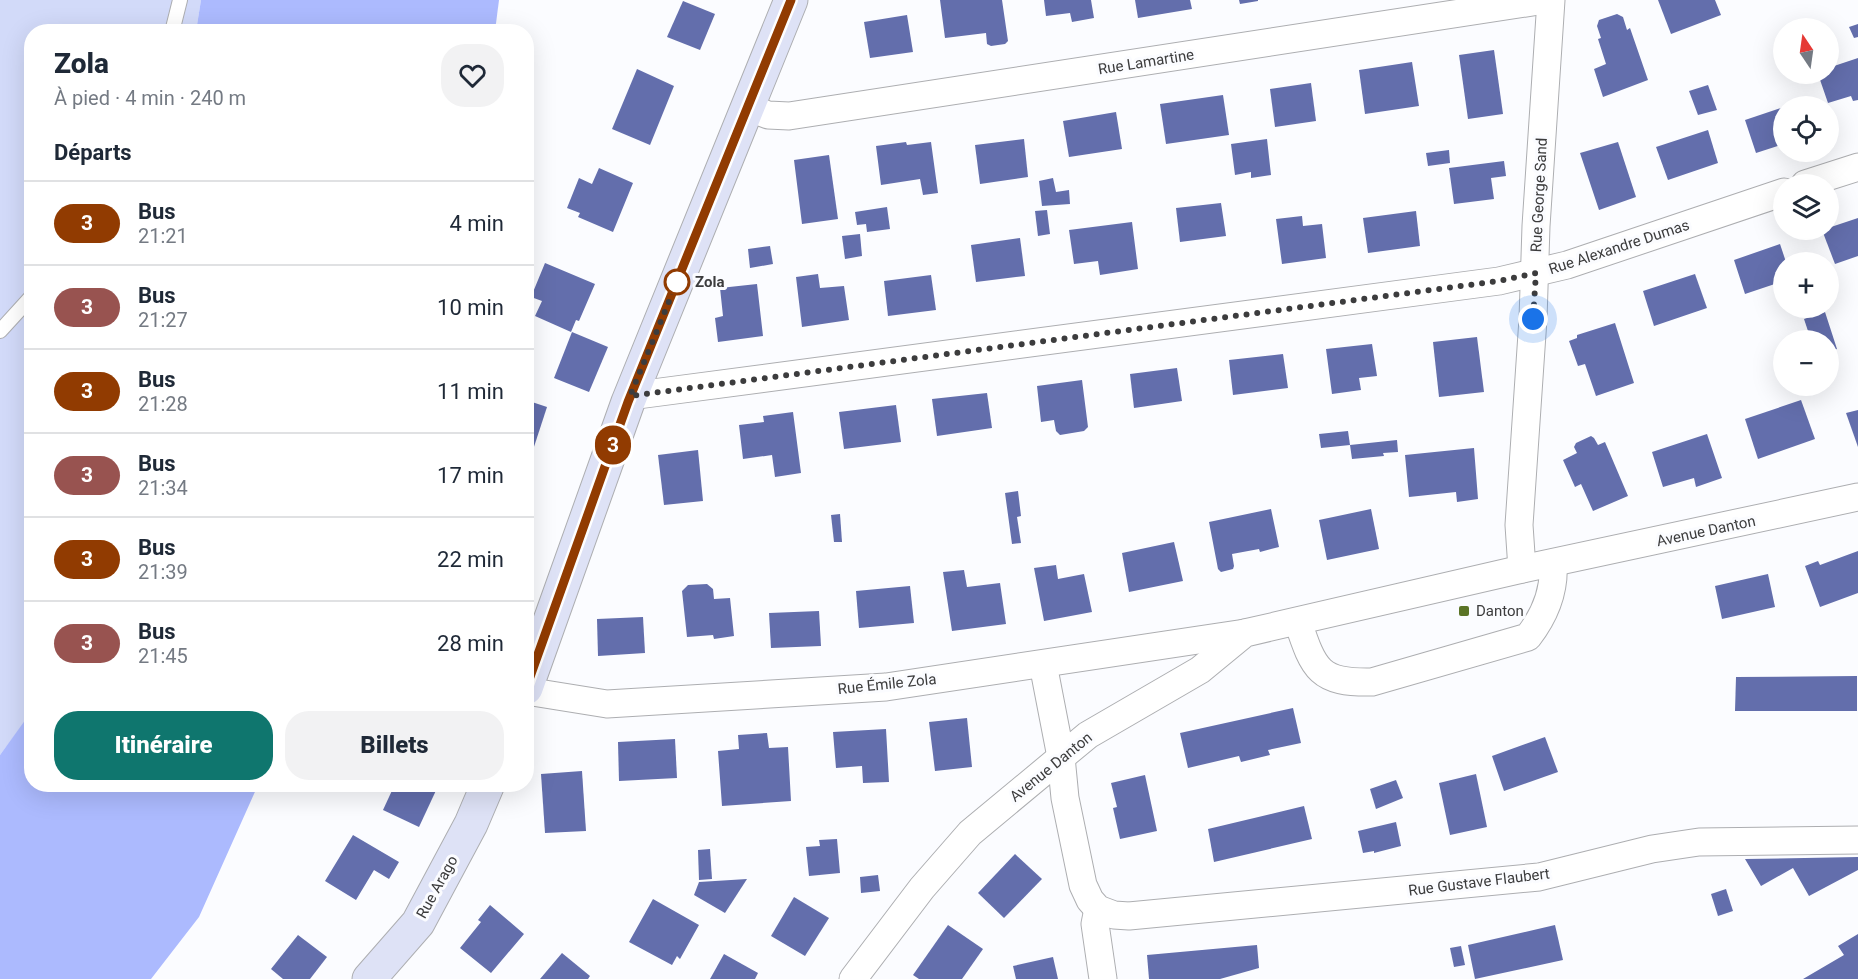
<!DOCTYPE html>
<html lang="fr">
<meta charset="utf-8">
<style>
:root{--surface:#fff;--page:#f2f2f3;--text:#1f2937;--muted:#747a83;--line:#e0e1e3;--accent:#0f766e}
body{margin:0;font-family:Roboto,sans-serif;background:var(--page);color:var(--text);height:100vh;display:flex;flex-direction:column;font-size:22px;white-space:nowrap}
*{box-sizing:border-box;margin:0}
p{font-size:20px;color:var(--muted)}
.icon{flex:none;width:33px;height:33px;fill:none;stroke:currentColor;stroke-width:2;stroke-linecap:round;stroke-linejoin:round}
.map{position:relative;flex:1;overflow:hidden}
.sheet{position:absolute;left:24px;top:24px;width:510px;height:768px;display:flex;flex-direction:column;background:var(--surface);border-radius:24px;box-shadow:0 6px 24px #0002}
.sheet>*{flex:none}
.badge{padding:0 12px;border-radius:20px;font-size:21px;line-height:39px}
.needle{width:39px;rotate:347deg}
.tools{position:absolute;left:1773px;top:18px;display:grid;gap:12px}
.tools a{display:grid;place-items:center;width:66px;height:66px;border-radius:50%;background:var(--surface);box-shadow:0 6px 24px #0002;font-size:30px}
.you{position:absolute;width:30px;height:30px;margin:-15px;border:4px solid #fff;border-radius:50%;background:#1a73e8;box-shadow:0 0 0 9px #1a73e833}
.map>.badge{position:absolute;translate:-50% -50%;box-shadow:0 0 0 3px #fff}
h2{padding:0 30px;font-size:22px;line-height:54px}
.round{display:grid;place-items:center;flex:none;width:63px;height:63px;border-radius:24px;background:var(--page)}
.summary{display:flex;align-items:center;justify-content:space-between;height:102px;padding:0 30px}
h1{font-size:28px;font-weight:800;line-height:45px}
.button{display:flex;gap:12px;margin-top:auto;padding:12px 30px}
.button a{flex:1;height:69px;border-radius:24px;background:var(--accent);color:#fff;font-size:24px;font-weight:800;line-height:69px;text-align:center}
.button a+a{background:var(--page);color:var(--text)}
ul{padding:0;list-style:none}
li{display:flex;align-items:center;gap:18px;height:84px;padding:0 30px;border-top:2px solid var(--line)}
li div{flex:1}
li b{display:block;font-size:22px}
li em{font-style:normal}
li .badge{min-width:66px;font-weight:700;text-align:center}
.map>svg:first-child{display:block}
</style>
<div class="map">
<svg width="1858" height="979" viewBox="0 0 1858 979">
<rect width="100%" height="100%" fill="#fbfcff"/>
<!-- green -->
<polygon fill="#d2daf9" points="0,0 201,0 196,31 32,32 32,712 0,755"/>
<!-- forest -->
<g fill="#acbafe">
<polygon points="201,0 499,0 495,31 196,31"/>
<polygon points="31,712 32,784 258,785 199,917 151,979 0,979 0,755"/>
</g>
<!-- building -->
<g fill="#636eac">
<polygon points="940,0 1002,0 1008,41 1005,44 991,46 987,44 986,33 945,38"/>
<polygon points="1044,0 1091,0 1094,18 1072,22 1070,13 1046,16"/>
<polygon points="1135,0 1190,0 1192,9 1138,18"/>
<polygon points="1239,0 1258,0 1258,1 1240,4"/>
<polygon points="1658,0 1715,0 1721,15 1671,34"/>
<polygon points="683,1 715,14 700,50 667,37"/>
<polygon points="1617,14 1623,17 1627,30 1630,28 1648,80 1603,97 1594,69 1606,64 1598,39 1601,38 1597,26 1599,20"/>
<polygon points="907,15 913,52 870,58 864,22"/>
<polygon points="1858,24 1858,37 1854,38 1849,27"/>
<polygon points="1494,50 1503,114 1468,119 1459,55"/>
<polygon points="1858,58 1858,100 1853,101 1851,96 1828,103 1818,74 1828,74 1828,68"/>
<polygon points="1412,62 1419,106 1365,114 1359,70"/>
<polygon points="637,69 674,86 650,145 612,129"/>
<polygon points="1311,83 1316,121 1275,127 1270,89"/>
<polygon points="1708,85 1717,110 1698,115 1689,91"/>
<polygon points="1223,95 1229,135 1166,144 1160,104"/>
<polygon points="1784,107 1784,144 1756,153 1745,120"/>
<polygon points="1116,112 1122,149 1069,157 1063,121"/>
<polygon points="1708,130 1718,163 1668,180 1656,147"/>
<polygon points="1024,139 1028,177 980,184 975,145"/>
<polygon points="1267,139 1271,175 1251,178 1251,172 1235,175 1231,144"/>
<polygon points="906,142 907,145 931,142 938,193 923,195 920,179 881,185 876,146"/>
<polygon points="1618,142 1636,197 1599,210 1580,153"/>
<polygon points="1449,150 1450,163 1428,166 1426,153"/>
<polygon points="829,155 838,219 802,224 794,160"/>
<polygon points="1504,161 1506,176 1491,178 1494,199 1454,204 1449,168"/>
<polygon points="599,168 633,183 613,232 578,217 580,213 567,208 579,178 592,184"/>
<polygon points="1053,178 1056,192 1069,190 1070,204 1042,206 1039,181"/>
<polygon points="1221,203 1226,236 1180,242 1176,208"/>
<polygon points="887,207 890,229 867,232 866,224 857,225 855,212"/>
<polygon points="1047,210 1050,234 1038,236 1035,211"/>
<polygon points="1416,211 1420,246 1368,253 1363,218"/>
<polygon points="1302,216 1303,226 1322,224 1326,258 1282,264 1276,219"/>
<polygon points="1858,218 1858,256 1835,264 1822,230"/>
<polygon points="1132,222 1138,269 1100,275 1098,261 1074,264 1069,230"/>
<polygon points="860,234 862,256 845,259 842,236"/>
<polygon points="1020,238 1025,276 976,282 971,245"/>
<polygon points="1780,244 1786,262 1784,262 1784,281 1745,294 1734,260"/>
<polygon points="770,246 773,264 750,268 748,249"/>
<polygon points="545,263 595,284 579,321 576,320 571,332 535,316 542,301 531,297"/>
<polygon points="818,274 820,288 844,286 849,320 802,327 796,277"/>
<polygon points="1695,274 1707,308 1654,326 1643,291"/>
<polygon points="931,275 936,310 888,316 884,281"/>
<polygon points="757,284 763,336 718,342 715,318 723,316 720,288"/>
<polygon points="1825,312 1837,349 1828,352 1828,340 1802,340 1799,333 1808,331 1804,319"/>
<polygon points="1615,323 1634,383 1596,396 1585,364 1578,366 1569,341 1577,338 1577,335"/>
<polygon points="572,332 608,347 589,392 554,378"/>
<polygon points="1477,337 1484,392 1439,397 1433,342"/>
<polygon points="1372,344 1377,376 1359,378 1361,390 1332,394 1326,349"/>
<polygon points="1283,354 1288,388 1233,395 1229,360"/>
<polygon points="1177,368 1182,401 1134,408 1130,374"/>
<polygon points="1082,380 1088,427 1084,431 1060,435 1056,431 1054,420 1041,422 1037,386"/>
<polygon points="987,393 992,428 937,436 932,399"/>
<polygon points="526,400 547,407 531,456 526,455"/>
<polygon points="1801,400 1815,439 1758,459 1745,419"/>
<polygon points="896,405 901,442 844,449 839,412"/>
<polygon points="1858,410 1858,447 1846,413"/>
<polygon points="793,412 801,473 775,477 772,455 743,459 739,425 764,422 763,416"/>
<polygon points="1348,431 1350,445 1321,448 1319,434"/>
<polygon points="1707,434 1722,478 1696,487 1694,478 1663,487 1652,452"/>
<polygon points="1591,436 1594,438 1598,445 1605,442 1628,496 1593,511 1581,484 1575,487 1563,460 1577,453 1574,447 1576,443"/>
<polygon points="1397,440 1398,452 1383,453 1384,456 1352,459 1350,445"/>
<polygon points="1474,448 1478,499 1457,502 1456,492 1409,497 1405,455"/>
<polygon points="698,450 703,501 664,505 658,455"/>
<polygon points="1018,491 1021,516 1017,517 1021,543 1012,544 1005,493"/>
<polygon points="526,502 532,504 527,517 526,517"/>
<polygon points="1271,509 1279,547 1260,552 1259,549 1232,554 1234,566 1233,569 1221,572 1218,569 1209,522"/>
<polygon points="1371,509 1379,549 1327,560 1319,520"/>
<polygon points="840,514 842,542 834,542 831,515"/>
<polygon points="1174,542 1183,581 1129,592 1122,553"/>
<polygon points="1858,551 1858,593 1820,607 1805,566 1818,561 1820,565"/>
<polygon points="1056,565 1058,579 1084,574 1092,612 1044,621 1034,568"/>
<polygon points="964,570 967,587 1000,583 1006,624 952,631 943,572"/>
<polygon points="1768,574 1775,607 1722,619 1715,586"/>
<polygon points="707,584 713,589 714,599 730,598 734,636 714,639 713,635 687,637 682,591 688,585"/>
<polygon points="910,586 914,623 859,628 856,591"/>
<polygon points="819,611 821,646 771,648 769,613"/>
<polygon points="643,617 645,653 598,656 597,619"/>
<polygon points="1857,676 1857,711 1735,711 1736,677"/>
<polygon points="1293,708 1301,743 1268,750 1270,755 1241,762 1239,756 1188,768 1180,733"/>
<polygon points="967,718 972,767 935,771 929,722"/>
<polygon points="886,729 889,782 863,783 862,766 836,768 833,732"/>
<polygon points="767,733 769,748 788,747 791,801 722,806 718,751 739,749 738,735"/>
<polygon points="1545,737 1558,772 1504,791 1492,756"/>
<polygon points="675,739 677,778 619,781 618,742"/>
<polygon points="582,771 586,831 545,833 541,774"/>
<polygon points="1476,774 1487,827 1450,835 1439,783"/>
<polygon points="1145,775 1157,831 1120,839 1113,808 1117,807 1111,783"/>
<polygon points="1396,780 1403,798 1376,809 1370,789"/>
<polygon points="395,784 439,784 419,827 383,810"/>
<polygon points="1304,806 1312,839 1214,862 1208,829"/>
<polygon points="1396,822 1401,846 1374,853 1374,851 1363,853 1358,831"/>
<polygon points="353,835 399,862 389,879 374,870 356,900 325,881"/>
<polygon points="837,839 840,873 809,876 806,847 820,846 819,840"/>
<polygon points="710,849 712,879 699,880 698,850"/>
<polygon points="1015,854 1042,879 1004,918 978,893"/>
<polygon points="1858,857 1858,870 1809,896 1793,868 1761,886 1745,859"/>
<polygon points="878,875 880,891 861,893 860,877"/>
<polygon points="747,879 725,913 694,895 699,882"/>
<polygon points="1726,889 1733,911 1718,916 1711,894"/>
<polygon points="794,897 829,918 805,956 771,936"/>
<polygon points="653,899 699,925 680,959 677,956 672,965 629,942"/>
<polygon points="490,905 524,934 491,973 460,948 481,922 478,920"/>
<polygon points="948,925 983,949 962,979 919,979 913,975"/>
<polygon points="1555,925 1563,960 1475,979 1468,945"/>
<polygon points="1858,934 1858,979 1803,979 1844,955 1838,946"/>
<polygon points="298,935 327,957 310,979 283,979 271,969"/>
<polygon points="1257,945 1259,968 1220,979 1149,979 1147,955"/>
<polygon points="1461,946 1465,965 1454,967 1450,948"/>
<polygon points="562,953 590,976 588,979 540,979"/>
<polygon points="724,954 758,973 755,979 710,979"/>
<polygon points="1053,957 1058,979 1016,979 1013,966"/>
</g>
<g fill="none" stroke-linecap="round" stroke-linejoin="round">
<!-- service casing -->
<g stroke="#adaeb1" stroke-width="16">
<g id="service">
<polyline points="172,32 180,0"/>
<polyline points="0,331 32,296"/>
</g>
</g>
<!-- minor casing -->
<g stroke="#adaeb1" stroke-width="29">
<g id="minor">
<polyline points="747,107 768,115 789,116 1545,0"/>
<polyline points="1805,184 1858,167"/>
<polyline points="630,396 1499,281 1567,265 1784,192"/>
<polyline points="1522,569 1519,525 1533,319 1536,226 1551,0"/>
<path d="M1298 622C1314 670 1319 683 1372 682L1528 637C1545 615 1555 590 1553 563"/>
<polyline points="1043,664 1061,757 1065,798 1083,885 1090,900 1098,909 1114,915 1129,916 1539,877 1652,849 1699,842 1858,840"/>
<polyline points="526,691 607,704 886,687 1245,633"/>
<polyline points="1098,909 1095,924 1103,979"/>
<polyline points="853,979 922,888 970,833 1088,735 1200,670 1245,633 1522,569 1858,497"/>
</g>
</g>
<!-- secondary casing -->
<g stroke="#adaeb1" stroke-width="35">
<g id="secondary">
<polyline points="526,688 628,402 791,0"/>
<polyline points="369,979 418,923 471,824 488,784"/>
</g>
</g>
<!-- service -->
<use href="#service" stroke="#fff" stroke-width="14"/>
<!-- minor -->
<use href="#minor" stroke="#fff" stroke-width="27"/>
<!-- secondary -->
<use href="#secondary" stroke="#dee2f6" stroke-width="33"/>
</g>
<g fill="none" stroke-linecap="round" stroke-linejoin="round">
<!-- line casing -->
<g stroke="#fff" stroke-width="14">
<polyline id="line" points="526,688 628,402 791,0"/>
</g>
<!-- line -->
<use href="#line" stroke="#913b01" stroke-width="9"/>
<!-- walk -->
<polyline stroke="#3c3c3d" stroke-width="6" stroke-dasharray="0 10.8" points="677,282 630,396 1499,281 1536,273 1533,319"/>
</g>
<!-- markers -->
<circle fill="#fff" stroke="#913b01" stroke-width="3" cx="677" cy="282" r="12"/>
<rect fill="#5b7426" stroke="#fbfcff" stroke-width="2" x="1458" y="605" width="12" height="12" rx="3"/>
<g text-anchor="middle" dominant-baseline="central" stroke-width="6" stroke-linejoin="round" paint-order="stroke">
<!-- street labels -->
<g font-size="15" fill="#3c3c3d" stroke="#fbfcff">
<text transform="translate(1146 62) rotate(-9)">Rue Lamartine</text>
<text transform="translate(1539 195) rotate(-87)">Rue George Sand</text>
<text transform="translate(1619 247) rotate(-18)">Rue Alexandre Dumas</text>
<text transform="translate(1706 531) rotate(-12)">Avenue Danton</text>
<text transform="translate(887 684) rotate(-6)">Rue Émile Zola</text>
<text transform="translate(1051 767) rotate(-39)">Avenue Danton</text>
<text transform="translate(1479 882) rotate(-7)">Rue Gustave Flaubert</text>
<text transform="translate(437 887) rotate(-61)">Rue Arago</text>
</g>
<!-- stop labels -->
<g font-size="15" font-weight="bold" fill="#3c3c3d" stroke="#fbfcff" text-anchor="start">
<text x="695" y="282">Zola</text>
</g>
<!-- poi labels -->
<g font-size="15" fill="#3c3c3d" stroke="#fbfcff" text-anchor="start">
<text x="1476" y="611">Danton</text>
</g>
</g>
</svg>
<div class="tools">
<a><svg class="needle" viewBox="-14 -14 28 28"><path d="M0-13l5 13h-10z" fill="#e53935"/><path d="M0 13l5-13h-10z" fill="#747a83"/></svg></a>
<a><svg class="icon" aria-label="locate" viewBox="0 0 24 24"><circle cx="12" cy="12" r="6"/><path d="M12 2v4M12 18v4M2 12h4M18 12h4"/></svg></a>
<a><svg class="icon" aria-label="layers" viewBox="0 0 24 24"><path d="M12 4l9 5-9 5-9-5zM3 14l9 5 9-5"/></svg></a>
<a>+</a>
<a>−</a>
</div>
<div class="you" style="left:1533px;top:319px"></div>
<b class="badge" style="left:613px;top:445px;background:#913b01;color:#fff">3</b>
<section class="sheet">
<div class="summary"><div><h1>Zola</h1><p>À pied · 4 min · 240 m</p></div><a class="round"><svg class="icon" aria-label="heart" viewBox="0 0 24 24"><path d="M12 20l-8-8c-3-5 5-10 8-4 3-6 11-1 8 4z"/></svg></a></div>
<h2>Départs</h2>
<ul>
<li><span class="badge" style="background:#913b01;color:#fff">3</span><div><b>Bus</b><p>21:21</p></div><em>4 min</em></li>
<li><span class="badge" style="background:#985350;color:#fff">3</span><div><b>Bus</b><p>21:27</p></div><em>10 min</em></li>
<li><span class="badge" style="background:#913b01;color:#fff">3</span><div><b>Bus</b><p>21:28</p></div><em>11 min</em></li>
<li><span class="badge" style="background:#985350;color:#fff">3</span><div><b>Bus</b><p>21:34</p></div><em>17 min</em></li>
<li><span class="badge" style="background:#913b01;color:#fff">3</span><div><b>Bus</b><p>21:39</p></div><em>22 min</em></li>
<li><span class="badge" style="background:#985350;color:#fff">3</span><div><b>Bus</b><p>21:45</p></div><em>28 min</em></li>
</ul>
<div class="button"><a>Itinéraire</a><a>Billets</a></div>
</section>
</div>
